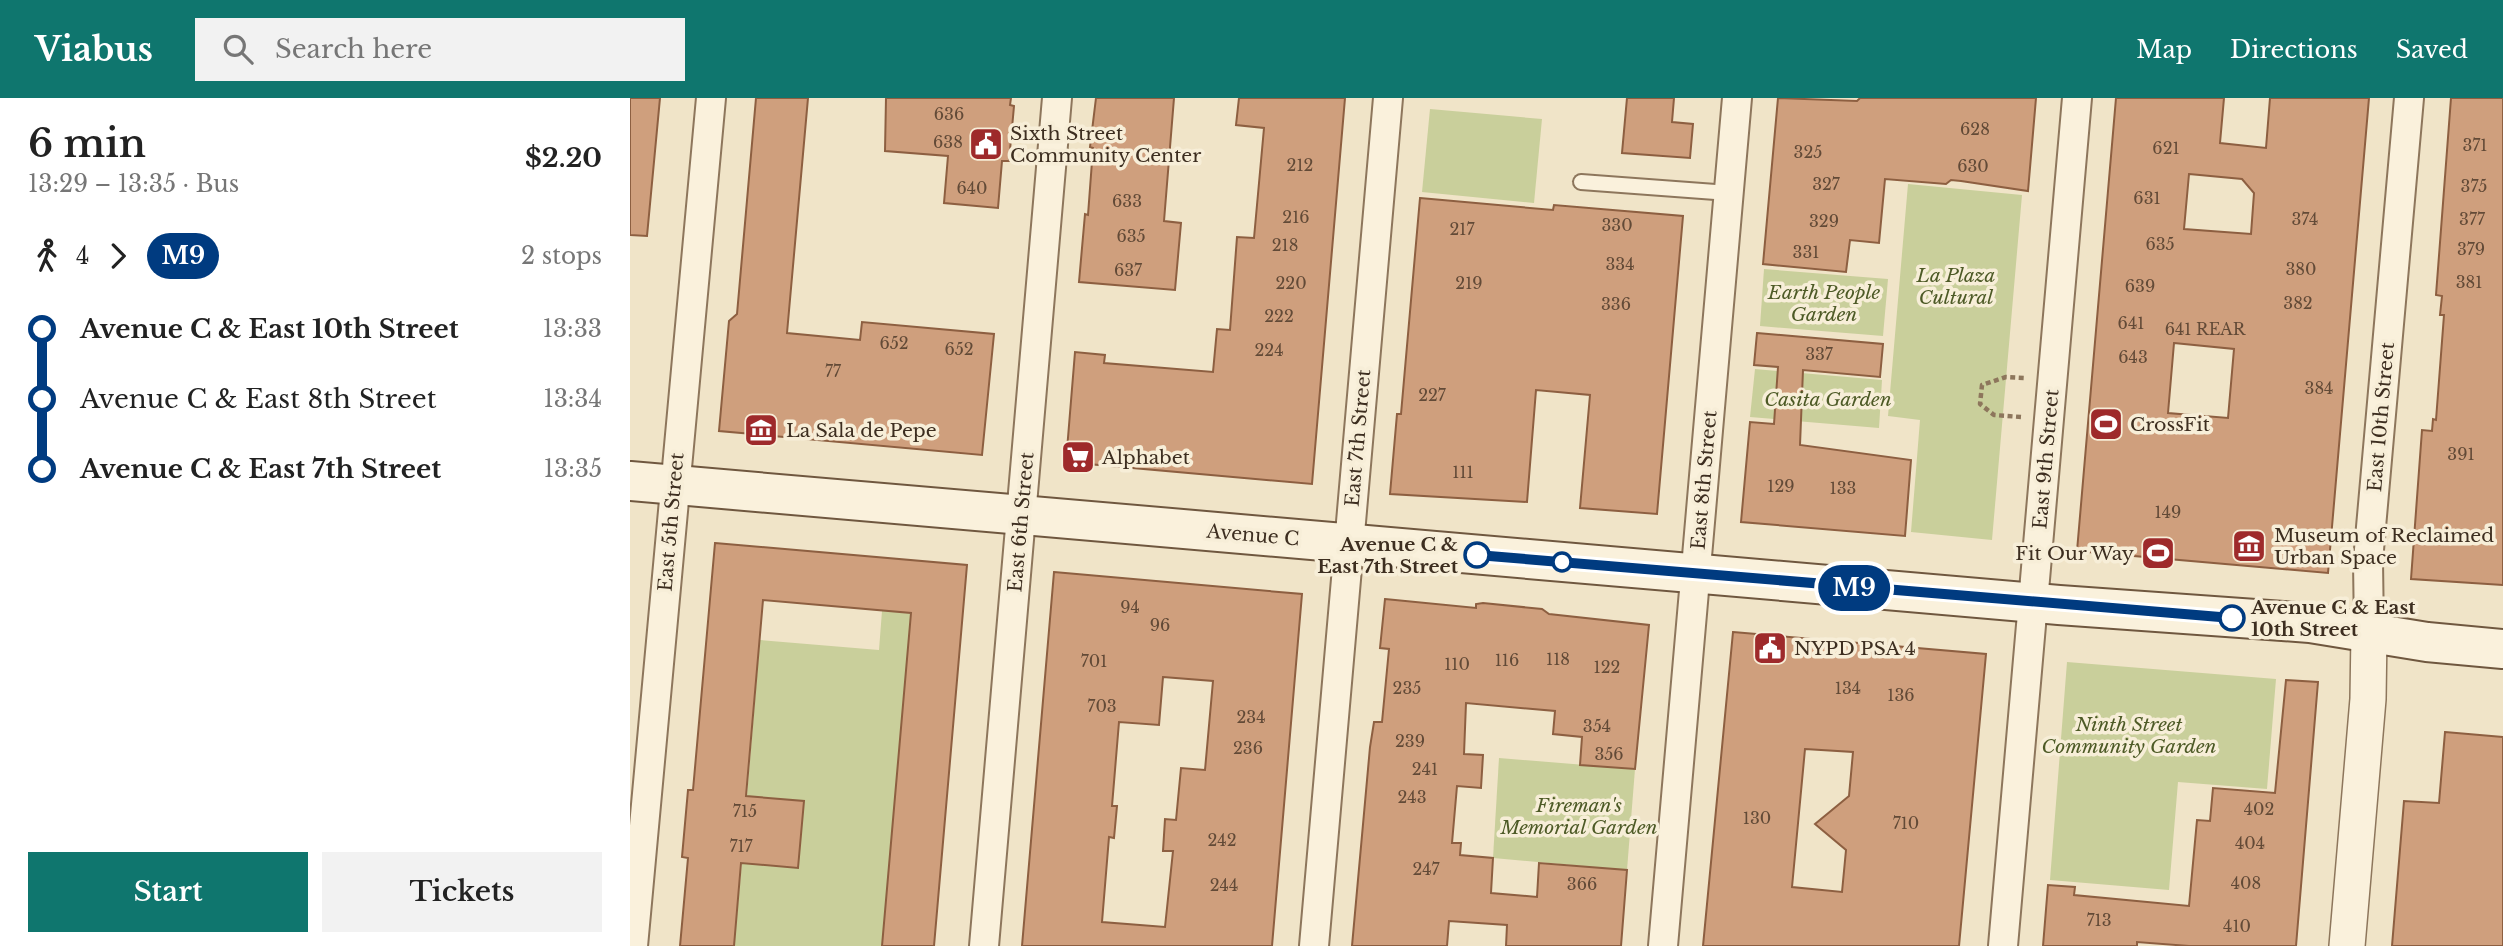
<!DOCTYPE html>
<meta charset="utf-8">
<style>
:root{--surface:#fff;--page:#f2f2f2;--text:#222;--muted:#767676;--accent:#0f766e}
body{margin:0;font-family:"Libre Baskerville",serif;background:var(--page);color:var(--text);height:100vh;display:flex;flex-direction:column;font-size:26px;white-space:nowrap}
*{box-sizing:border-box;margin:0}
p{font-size:23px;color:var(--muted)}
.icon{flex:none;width:38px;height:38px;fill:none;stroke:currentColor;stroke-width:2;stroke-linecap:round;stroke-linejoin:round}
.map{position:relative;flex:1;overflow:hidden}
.sheet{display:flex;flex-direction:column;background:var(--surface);width:630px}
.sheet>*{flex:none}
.badge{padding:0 14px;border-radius:23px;font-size:24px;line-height:46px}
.map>.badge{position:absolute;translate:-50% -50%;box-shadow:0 0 0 4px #fff}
.legs{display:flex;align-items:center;gap:10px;height:77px;padding:0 28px;font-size:23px}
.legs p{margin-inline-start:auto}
.head{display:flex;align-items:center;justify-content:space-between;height:119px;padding:0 28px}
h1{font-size:38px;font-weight:600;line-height:52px}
.button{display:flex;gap:14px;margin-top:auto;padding:14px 28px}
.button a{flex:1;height:80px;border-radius:0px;background:var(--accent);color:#fff;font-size:28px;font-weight:600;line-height:80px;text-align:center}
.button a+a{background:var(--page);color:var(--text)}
ul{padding:0 28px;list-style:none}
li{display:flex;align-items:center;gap:24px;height:70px;font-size:26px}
li i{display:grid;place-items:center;width:10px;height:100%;margin:0 9px;background:currentColor}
li i::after{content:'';width:18px;height:18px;margin:-9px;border:5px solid;border-radius:50%;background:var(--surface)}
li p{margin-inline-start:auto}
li:first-child i{background:linear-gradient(#0000 50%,currentColor 0)}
li:last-child i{background:linear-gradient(currentColor 50%,#0000 0)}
header{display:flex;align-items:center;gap:42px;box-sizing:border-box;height:98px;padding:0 35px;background:var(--accent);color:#fff}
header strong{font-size:33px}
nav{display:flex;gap:38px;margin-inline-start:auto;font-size:24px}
.search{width:490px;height:63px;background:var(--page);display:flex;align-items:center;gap:18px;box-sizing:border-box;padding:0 24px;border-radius:0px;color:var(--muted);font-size:26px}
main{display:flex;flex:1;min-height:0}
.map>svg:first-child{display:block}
</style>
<header>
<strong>Viabus</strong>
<div class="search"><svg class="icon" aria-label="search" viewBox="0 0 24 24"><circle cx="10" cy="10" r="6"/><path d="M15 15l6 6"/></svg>Search here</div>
<nav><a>Map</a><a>Directions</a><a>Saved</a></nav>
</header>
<main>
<section class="sheet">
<div class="head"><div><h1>6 min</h1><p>13:29 – 13:35 · Bus</p></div><b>$2.20</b></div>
<div class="legs"><svg class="icon" aria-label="walk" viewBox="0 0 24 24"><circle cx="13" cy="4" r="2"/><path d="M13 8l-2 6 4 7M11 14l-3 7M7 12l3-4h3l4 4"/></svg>4<svg class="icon" aria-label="forward" viewBox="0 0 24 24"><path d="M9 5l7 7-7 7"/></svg><b class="badge" style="background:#003b80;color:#fff">M9</b><p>2 stops</p></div>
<ul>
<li><i style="color:#003b80"></i><b>Avenue C &amp; East 10th Street</b><p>13:33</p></li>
<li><i style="color:#003b80"></i><span>Avenue C &amp; East 8th Street</span><p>13:34</p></li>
<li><i style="color:#003b80"></i><b>Avenue C &amp; East 7th Street</b><p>13:35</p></li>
</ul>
<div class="button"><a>Start</a><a>Tickets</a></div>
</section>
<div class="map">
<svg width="1873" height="848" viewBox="0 0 1873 848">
<rect width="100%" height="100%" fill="#f0e4c8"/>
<!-- green -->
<g fill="#c9cf9b">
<polygon points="800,11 912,21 904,105 792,94"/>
<polygon points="1278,86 1392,97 1362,442 1281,434 1290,322 1258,318"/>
<polygon points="1134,171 1258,181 1253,238 1130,228"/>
<polygon points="1125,271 1252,282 1249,330 1120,319"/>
<polygon points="252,513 281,515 252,848 104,848 112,764 174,703 117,698 130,542 249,552"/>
<polygon points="1437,564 1646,581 1637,691 1548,684 1539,792 1420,782"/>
<polygon points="869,660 1005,671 997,772 863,760"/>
</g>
<!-- building -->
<g fill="#cf9f7d" stroke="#8d5f41" stroke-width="2" fill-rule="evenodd">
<polygon points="0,0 30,0 17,138 0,137"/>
<polygon points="126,0 178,0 157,235 230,242 232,224 364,236 352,357 89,333 99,223 107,216"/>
<polygon points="256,0 381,0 380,7 384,8 379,63 372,63 368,110 314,105 318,58 255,53"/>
<polygon points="466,0 544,0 534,123 551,125 545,192 449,184 455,116 458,117 463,50 460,49"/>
<polygon points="609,0 715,0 682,386 436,364 445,254 475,257 474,265 583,274 587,231 600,232 607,139 624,140 634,30 606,27"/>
<polygon points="997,0 1044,0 1042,24 1063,26 1060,60 992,55"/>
<polygon points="1148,0 1227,3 1230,0 1406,0 1398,93 1331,83 1321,82 1316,86 1255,81 1249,145 1220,142 1216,174 1133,166"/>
<path d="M1486 0H1594L1590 45 1636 50 1640 0H1739L1698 475 1447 453ZM1559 76 1612 81 1624 95 1621 136 1554 131ZM1544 245 1604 251 1598 320 1538 315Z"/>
<polygon points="1821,0 1873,0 1873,487 1781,481 1792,332 1802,333 1803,321 1806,322 1814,217 1810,217 1812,198 1806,197"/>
<polygon points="790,100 923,112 924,107 1053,118 1027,416 950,410 960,297 906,292 897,404 760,396 767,316 771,316"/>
<polygon points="1127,235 1253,246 1250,279 1173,272 1170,347 1281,362 1275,438 1111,424 1120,324 1144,326 1148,269 1124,267"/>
<polygon points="85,445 337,467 304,848 252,848 281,515 133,502 116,698 174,703 168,770 111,765 104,848 50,848 58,760 52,759 58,692 63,692"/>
<path d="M424 474 672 496 642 848H392ZM533 579 583 583 575 672 551 670 546 722 535 721 533 753H543L535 829 472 824 479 739 484 740 487 708H482L489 624 529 627Z"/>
<polygon points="755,501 846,510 846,506 853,505 912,511 919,516 1019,527 1005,671 950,667 952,639 923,636 925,613 836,605 834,656 853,657 851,690 827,688 822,745 831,745 830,757 863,760 861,795 907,799 909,765 997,772 991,848 876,848 877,827 819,823 817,848 722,848 740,649 744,624 752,624 759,551 750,550"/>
<path d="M1103 534 1356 556 1329 848H1073ZM1175 651 1223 654 1219 698 1185 726 1216 752 1212 794 1162 789Z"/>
<polygon points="1656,582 1688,584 1666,848 1559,848 1507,844 1507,848 1413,848 1418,787 1445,789 1444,797 1559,808 1567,722 1580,723 1583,690 1645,695"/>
<polygon points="1815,634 1873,639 1873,848 1762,848 1774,703 1809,705"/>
</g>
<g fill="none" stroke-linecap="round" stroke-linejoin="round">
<!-- service casing -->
<g stroke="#8d765c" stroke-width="18">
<polyline id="service" points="951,84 1099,95"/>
</g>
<!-- minor casing -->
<g stroke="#8d765c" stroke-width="32">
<g id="minor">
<polyline points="1739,535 1738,463 1779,0"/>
<polyline points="3,848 81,0"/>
<polyline points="354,848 427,0"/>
<polyline points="684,848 758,0"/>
<polyline points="1033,848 1107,0"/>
<polyline points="1373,848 1447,0"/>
</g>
</g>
<!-- tertiary casing -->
<g stroke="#8d765c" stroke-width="38">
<polyline id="tertiary" points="1717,848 1738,601 1739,535"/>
</g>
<!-- secondary casing -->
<g stroke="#6f573f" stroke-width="42">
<polyline id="secondary" points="0,383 1429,507 1680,525 1797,544 1873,551"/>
</g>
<!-- path -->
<polyline stroke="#8d765c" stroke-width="4.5" stroke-dasharray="5 3.5" stroke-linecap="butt" points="1391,319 1364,317 1350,306 1352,287 1376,279 1394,280"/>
<!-- service -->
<use href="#service" stroke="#faf1dc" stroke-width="14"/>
<!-- minor -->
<use href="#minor" stroke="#faf1dc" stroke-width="28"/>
<!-- tertiary -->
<use href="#tertiary" stroke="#faf1dc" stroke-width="35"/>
<!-- secondary -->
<use href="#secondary" stroke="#faf1dc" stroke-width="38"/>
</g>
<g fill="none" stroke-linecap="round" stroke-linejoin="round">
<!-- line-1 casing -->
<g stroke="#fff" stroke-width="16">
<polyline id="line-1" points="847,457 1602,520"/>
</g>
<!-- line-1 -->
<use href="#line-1" stroke="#003b80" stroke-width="10"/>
</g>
<!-- icons -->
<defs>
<g id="civic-square" transform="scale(1.75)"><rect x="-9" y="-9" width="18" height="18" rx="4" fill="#9e2a2b" stroke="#f7eed8"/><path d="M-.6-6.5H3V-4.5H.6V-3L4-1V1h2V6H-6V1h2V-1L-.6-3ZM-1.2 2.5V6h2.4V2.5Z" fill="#fff"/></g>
<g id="stadium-square" transform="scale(1.75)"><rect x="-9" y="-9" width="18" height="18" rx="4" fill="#9e2a2b" stroke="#f7eed8"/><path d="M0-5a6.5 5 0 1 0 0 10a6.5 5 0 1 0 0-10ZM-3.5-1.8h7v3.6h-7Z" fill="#fff"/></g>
<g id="museum-square" transform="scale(1.75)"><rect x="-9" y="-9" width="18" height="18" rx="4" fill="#9e2a2b" stroke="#f7eed8"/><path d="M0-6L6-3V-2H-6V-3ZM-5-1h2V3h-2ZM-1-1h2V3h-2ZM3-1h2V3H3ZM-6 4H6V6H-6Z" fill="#fff"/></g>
<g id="supermarket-square" transform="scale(1.75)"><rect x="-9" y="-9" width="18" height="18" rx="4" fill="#9e2a2b" stroke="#f7eed8"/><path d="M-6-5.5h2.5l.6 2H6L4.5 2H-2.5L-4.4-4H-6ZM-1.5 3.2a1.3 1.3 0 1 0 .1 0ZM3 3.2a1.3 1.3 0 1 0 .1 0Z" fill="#fff"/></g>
</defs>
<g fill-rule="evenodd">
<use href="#civic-square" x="356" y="46"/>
<use href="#stadium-square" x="1476" y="326"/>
<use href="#museum-square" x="131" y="332"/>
<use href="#supermarket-square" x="448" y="359"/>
<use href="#museum-square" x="1619" y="448"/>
<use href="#stadium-square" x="1528" y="455"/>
<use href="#civic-square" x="1140" y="550"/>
</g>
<!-- markers -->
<g fill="#fff" stroke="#003b80" stroke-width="3.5">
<circle cx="847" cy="457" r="12"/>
<circle cx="932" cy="464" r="9"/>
<circle cx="1602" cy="520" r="12"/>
</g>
<g text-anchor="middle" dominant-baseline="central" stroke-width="7" stroke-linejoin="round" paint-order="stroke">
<!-- number labels -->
<g font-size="16" fill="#624a37">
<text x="319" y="16">636</text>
<text x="1345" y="31">628</text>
<text x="318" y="44">638</text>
<text x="1845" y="47">371</text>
<text x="1536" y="50">621</text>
<text x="1178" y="54">325</text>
<text x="670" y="67">212</text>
<text x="1343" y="68">630</text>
<text x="1196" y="86">327</text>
<text x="1844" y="88">375</text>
<text x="342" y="90">640</text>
<text x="1517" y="100">631</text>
<text x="497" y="103">633</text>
<text x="666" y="119">216</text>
<text x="1675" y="121">374</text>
<text x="1842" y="121">377</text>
<text x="1194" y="123">329</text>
<text x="987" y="127">330</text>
<text x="832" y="131">217</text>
<text x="501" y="138">635</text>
<text x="1530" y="146">635</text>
<text x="655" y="147">218</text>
<text x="1841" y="151">379</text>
<text x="1176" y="154">331</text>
<text x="990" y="166">334</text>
<text x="1671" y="171">380</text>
<text x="498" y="172">637</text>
<text x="1839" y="184">381</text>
<text x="661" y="185">220</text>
<text x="839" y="185">219</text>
<text x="1510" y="188">639</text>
<text x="1668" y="205">382</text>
<text x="986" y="206">336</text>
<text x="649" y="218">222</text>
<text x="1501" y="225">641</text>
<text x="1575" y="231">641 REAR</text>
<text x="264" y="245">652</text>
<text x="329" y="251">652</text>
<text x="639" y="252">224</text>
<text x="1189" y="256">337</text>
<text x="1503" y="259">643</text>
<text x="203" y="273">77</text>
<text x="1689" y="290">384</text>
<text x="802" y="297">227</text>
<text x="1831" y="356">391</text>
<text x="833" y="374">111</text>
<text x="1151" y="388">129</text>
<text x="1213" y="390">133</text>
<text x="1538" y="414">149</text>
<text x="500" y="509">94</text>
<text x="530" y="527">96</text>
<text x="928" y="561">118</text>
<text x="877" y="562">116</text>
<text x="464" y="563">701</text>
<text x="827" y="566">110</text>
<text x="977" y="569">122</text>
<text x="777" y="590">235</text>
<text x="1218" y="590">134</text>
<text x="1271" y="597">136</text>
<text x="472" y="608">703</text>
<text x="621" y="619">234</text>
<text x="967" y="628">354</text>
<text x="780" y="643">239</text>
<text x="618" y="650">236</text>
<text x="979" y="656">356</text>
<text x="795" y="671">241</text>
<text x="782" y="699">243</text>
<text x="1629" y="711">402</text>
<text x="115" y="713">715</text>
<text x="1127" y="720">130</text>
<text x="1276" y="725">710</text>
<text x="592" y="742">242</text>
<text x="1620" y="745">404</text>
<text x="111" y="748">717</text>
<text x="796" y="771">247</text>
<text x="1616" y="785">408</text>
<text x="952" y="786">366</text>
<text x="594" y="787">244</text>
<text x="1469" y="822">713</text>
<text x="1607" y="828">410</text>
</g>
<!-- poi labels -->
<g font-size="19" fill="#3d2e20" stroke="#f7eed8" text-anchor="start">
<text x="380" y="35">Sixth Street<tspan x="380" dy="22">Community Center</tspan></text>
<text x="1500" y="326">CrossFit</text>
<text x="156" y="332">La Sala de Pepe</text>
<text x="472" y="359">Alphabet</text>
<text x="1644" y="437">Museum of Reclaimed<tspan x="1644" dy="22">Urban Space</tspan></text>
<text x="1504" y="455" text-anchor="end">Fit Our Way</text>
<text x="1164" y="550">NYPD PSA 4</text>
</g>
<!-- park labels -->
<g font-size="19" font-style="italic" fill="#4d5a26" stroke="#f7eed8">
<text x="1326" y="177">La Plaza<tspan x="1326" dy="22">Cultural</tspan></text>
<text x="1194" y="194">Earth People<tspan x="1194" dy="22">Garden</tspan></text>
<text x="1198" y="301">Casita Garden</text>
<text x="1499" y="626">Ninth Street<tspan x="1499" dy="22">Community Garden</tspan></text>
<text x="949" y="707">Fireman's<tspan x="949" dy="22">Memorial Garden</tspan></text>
</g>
<!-- street labels -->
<g font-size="19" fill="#3d2e20" stroke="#f7eed8">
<text transform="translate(1751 319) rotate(-85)">East 10th Street</text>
<text transform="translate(728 340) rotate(-85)">East 7th Street</text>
<text transform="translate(1416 361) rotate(-85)">East 9th Street</text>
<text transform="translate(1074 382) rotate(-85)">East 8th Street</text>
<text transform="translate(41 424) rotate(-85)">East 5th Street</text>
<text transform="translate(391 424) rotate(-85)">East 6th Street</text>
<text transform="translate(623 437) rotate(5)">Avenue C</text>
</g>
<!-- stop labels -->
<g font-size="19" font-weight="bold" fill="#3d2e20" stroke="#f7eed8" text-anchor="end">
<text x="828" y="446">Avenue C &amp;<tspan x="828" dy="22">East 7th Street</tspan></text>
<text x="1621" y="509" text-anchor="start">Avenue C &amp; East<tspan x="1621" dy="22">10th Street</tspan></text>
</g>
</g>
</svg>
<b class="badge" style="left:1224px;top:490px;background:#003b80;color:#fff">M9</b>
</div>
</main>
